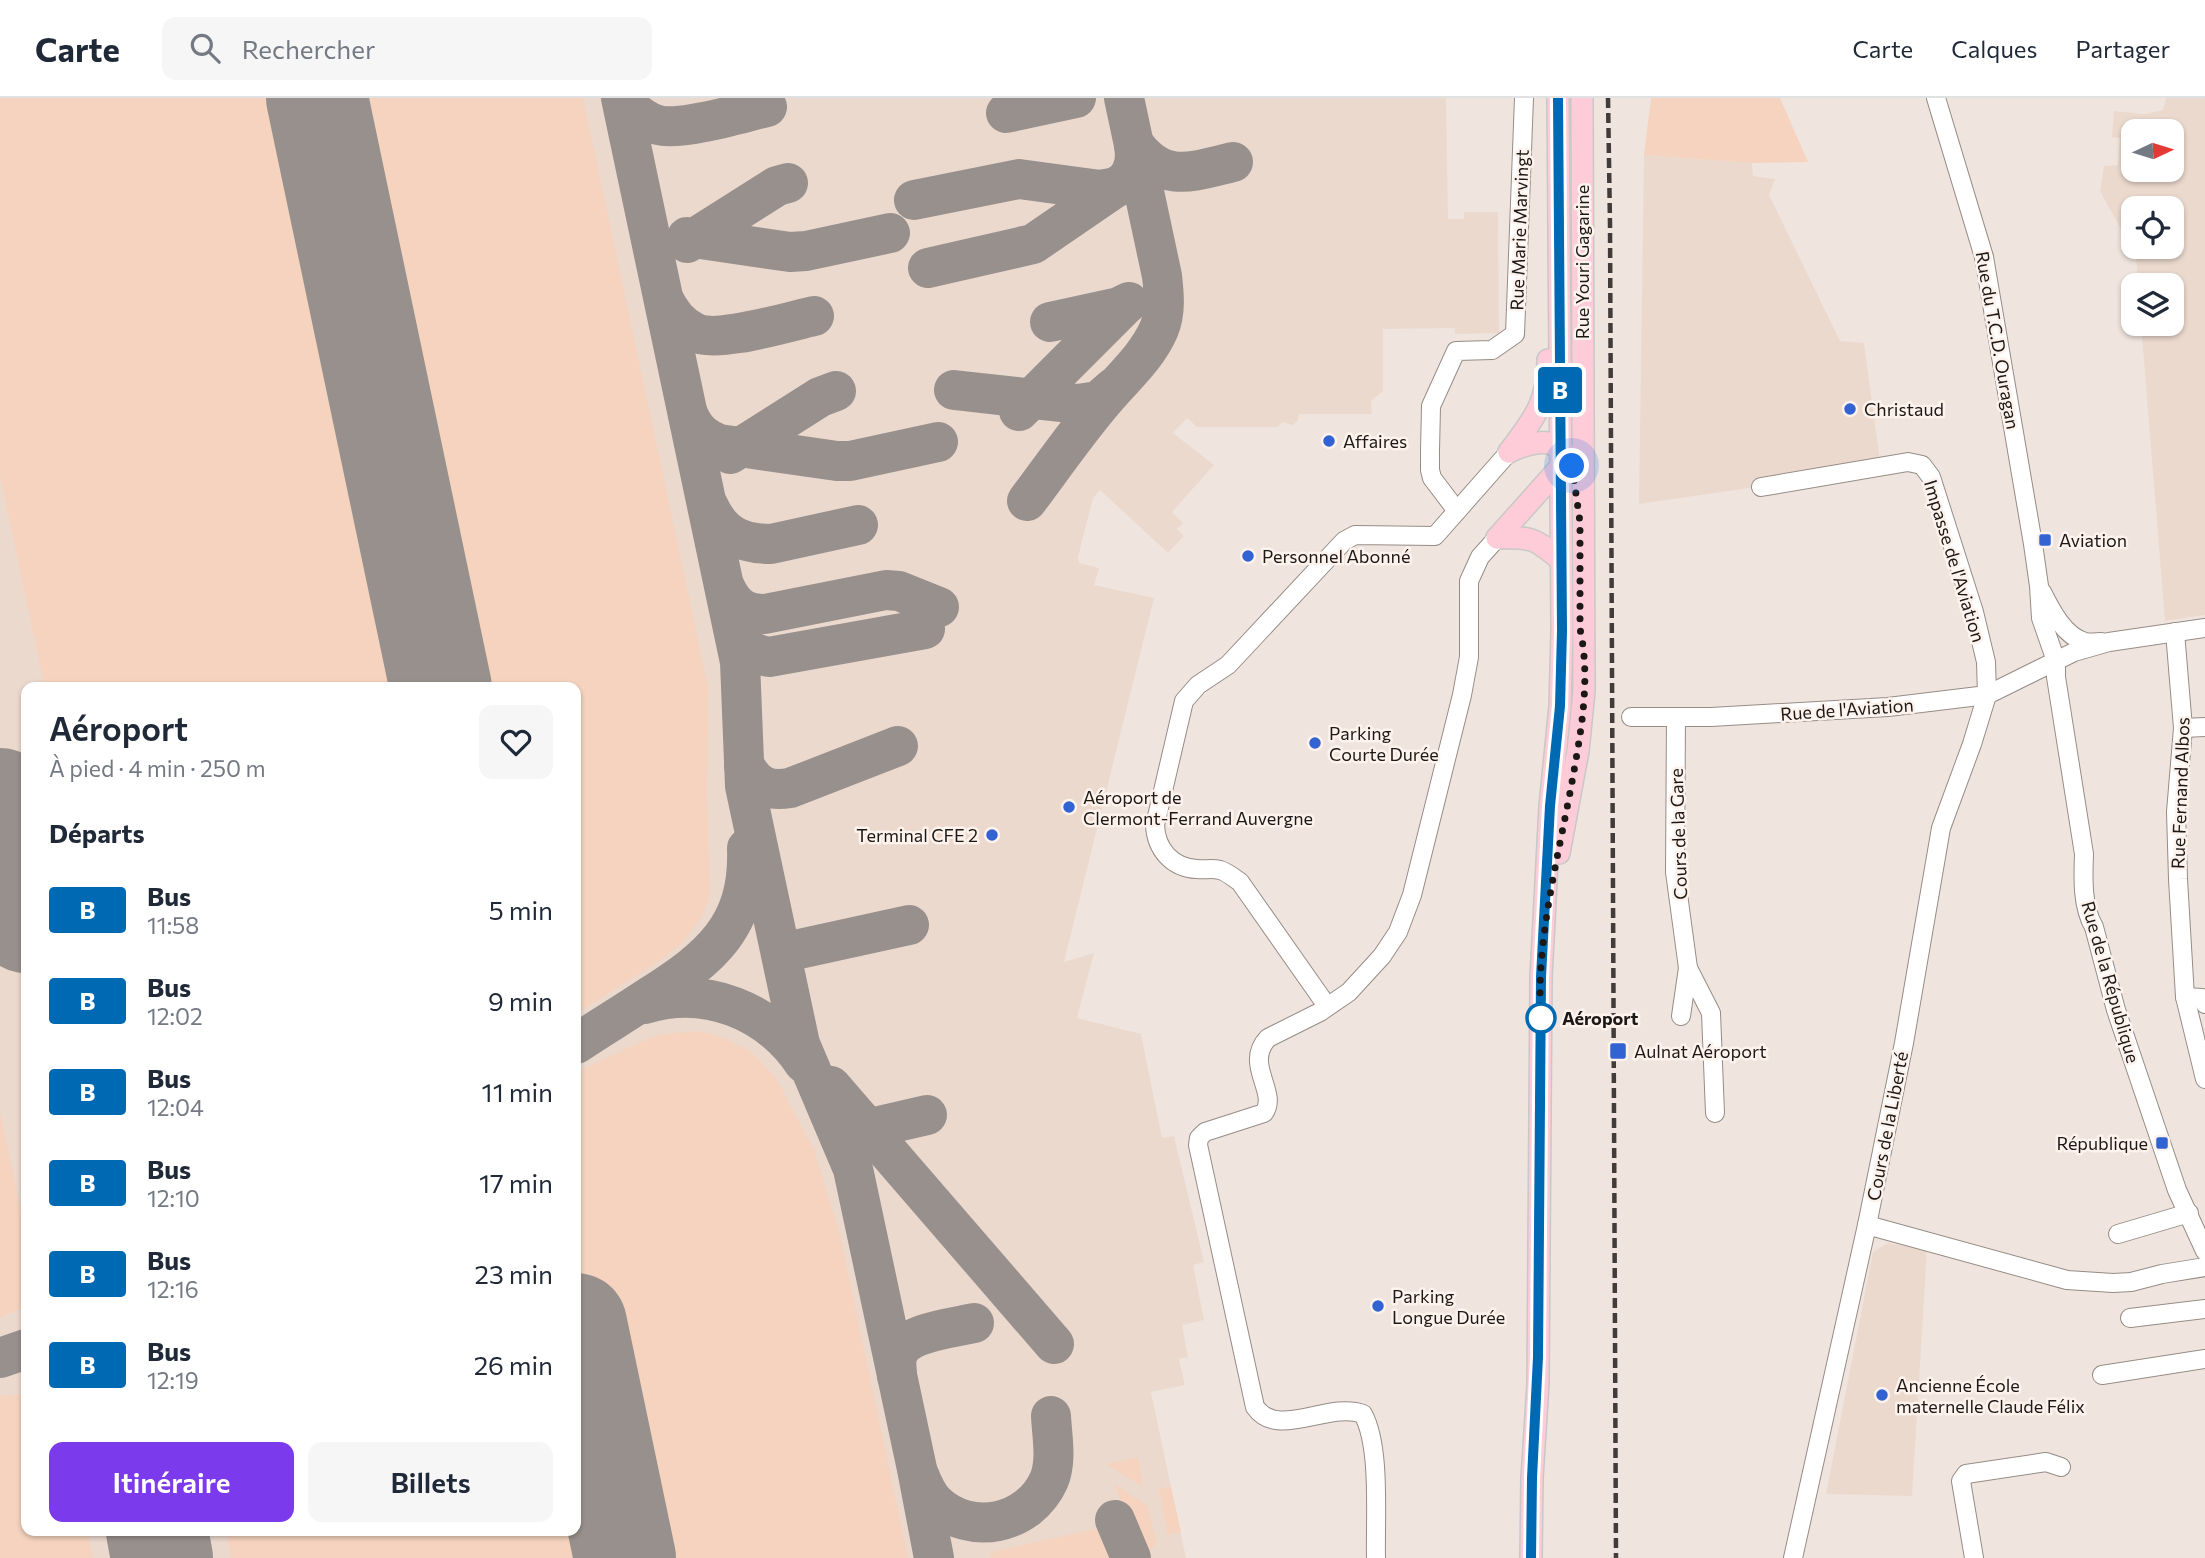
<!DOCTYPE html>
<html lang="fr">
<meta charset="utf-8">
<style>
:root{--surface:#fff;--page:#f6f6f7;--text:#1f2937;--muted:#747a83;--line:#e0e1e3;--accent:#7c3aed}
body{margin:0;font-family:Commissioner,sans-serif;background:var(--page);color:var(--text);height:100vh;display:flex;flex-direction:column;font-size:26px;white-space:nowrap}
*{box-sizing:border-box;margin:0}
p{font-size:23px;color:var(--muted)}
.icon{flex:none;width:38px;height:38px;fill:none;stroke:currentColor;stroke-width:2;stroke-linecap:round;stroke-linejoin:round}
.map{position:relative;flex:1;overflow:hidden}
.drawer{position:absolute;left:21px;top:584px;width:560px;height:854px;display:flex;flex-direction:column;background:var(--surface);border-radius:14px;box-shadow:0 2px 5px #0004}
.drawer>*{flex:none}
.badge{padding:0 14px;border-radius:5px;font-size:24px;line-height:46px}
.needle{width:46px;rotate:86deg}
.tools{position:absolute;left:2121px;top:21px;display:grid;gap:14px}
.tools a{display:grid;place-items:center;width:63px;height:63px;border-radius:14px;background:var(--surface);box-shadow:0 2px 5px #0004;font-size:35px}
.you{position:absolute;width:35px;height:35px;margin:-18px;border:5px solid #fff;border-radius:50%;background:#1a73e8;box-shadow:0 0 0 10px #1a73e833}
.map>.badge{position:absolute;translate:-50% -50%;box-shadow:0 0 0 4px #fff}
h2{padding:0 28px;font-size:26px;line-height:63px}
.round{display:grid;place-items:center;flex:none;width:74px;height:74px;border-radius:14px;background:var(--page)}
.headline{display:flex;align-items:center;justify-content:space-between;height:119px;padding:0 28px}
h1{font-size:33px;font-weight:600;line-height:52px}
.action{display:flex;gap:14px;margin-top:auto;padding:14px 28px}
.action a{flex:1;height:80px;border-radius:14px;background:var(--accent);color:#fff;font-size:28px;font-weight:600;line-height:80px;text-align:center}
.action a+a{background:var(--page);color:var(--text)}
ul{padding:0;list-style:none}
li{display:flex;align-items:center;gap:21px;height:91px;padding:0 28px}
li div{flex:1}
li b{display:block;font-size:26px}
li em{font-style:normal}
li .badge{min-width:77px;font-weight:700;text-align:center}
header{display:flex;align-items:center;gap:42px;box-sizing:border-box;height:98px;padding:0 35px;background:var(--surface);border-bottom:2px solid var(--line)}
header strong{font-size:33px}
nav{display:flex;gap:38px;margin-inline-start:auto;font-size:24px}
.search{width:490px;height:63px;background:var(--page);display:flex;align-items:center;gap:18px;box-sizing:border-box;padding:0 24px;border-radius:14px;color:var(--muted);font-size:26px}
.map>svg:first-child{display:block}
</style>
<header>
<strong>Carte</strong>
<div class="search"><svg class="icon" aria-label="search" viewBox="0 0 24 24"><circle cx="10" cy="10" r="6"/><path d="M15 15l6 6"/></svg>Rechercher</div>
<nav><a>Carte</a><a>Calques</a><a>Partager</a></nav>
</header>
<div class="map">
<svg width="2205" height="1460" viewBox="0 0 2205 1460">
<rect width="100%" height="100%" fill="#f0e5de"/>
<!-- built -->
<g fill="#ebd9ce" fill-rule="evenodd">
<path d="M0 0H1446L1448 121H1464V114H1498L1499 235 1455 236V230L1383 231V293L1371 303 1372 316H1299L1298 322 1293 327 1282 324 1278 329H1197L1187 320 1173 335 1214 367 1172 414 1183 425 1177 431 1184 438 1168 455 1100 392 1093 400 1078 459 1079 465 1099 470 1094 487 1154 500 1064 864 1094 855 1077 920 1141 936 1162 1040 1174 1038 1204 1164 1193 1167 1204 1222 1182 1227 1188 1259 1179 1261 1185 1287 1151 1294 1186 1460H0ZM26 590H576V1433H26Z"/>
<path d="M2166 0H2205V517L2165 523 2141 226H2172V187H2138L2136 158 2100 93 2104 68 2118 67 2120 40 2112 39 2114 13 2145 16 2163 12ZM2133 33H2172V72H2133ZM2133 110H2172V149H2133Z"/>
<polygon points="1644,57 1752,65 1753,78 1775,81 1769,97 1840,243 1864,245 1881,371 1639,406"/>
<polygon points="1888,1145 1927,1152 1912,1398 1826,1396 1873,1154"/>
</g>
<!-- green -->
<g fill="#f5d3be">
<polygon points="0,0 583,0 708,589 707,698 710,799 700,821 682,845 659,863 576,916 576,590 45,590 0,378"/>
<polygon points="1651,0 1780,0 1808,64 1752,65 1644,57"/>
<polygon points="700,933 724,940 751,954 776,980 814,1052 840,1137 908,1460 231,1460 226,1433 576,1433 576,975 639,944 662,936"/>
<polygon points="0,1013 26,1137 26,1208 0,1220"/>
<polygon points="26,1296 26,1433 87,1433 93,1460 0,1460 0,1298"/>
<polygon points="1138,1359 1143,1389 1106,1366"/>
<polygon points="1114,1386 1148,1408 1156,1445 1144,1459"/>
<polygon points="1171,1389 1181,1434 1168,1437 1159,1391"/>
<path d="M1095 1431C1110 1433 1114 1447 1119 1460H989L995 1453Z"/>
</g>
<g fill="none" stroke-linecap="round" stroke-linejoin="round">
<!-- taxiway -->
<g stroke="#98908c" stroke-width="40">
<polyline points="621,0 740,564 745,688 800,946 853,1071 917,1371 934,1460"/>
<path d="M623 0C632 14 647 26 663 28 688 31 741 15 767 9"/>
<polyline points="320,15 326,0"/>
<polyline points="1006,15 1076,0"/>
<path d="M1134 46C1163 86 1191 74 1233 64"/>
<polyline points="914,102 1019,81 1100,92 1117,89"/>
<polyline points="687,139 790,154 806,153 890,135"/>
<polyline points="687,145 777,88 788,85"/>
<path d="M928 170 1033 146 1125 83C1135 72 1136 60 1134 46"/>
<path d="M664 202C671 215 679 227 694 234 716 246 787 224 814 218"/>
<polyline points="1050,224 1119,209 1129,204"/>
<polyline points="954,292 1078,306 1098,303 1113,290"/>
<polyline points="1019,313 1126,206"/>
<path d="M688 316C695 332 702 339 719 346L837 363H850L938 344"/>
<polyline points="730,356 820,299 836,293"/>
<path d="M1027 403C1051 371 1074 338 1099 308 1119 283 1146 261 1159 231 1166 214 1164 196 1162 178L1124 0"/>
<path d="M708 407C721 436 740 446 771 446L858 427"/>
<path d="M725 489C734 508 744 516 765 516L886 492 899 493 939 509"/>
<path d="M734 530C740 549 750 555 769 559L925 531"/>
<path d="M744 667C756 687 766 694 790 690L898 648"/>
<polyline points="781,855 909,827"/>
<path d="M645 906C706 887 769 913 804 965"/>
<path d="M576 946C600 930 625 915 649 899 710 860 750 829 747 750"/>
<polyline points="831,988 1054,1246"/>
<polyline points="845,1028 862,1032 927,1017"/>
<polyline points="0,1260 26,1251"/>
<path d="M897 1278C897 1272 895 1262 898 1256 906 1234 953 1230 974 1225"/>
<path d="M919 1377C923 1387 927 1397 935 1405 970 1439 1029 1427 1049 1382 1057 1363 1052 1338 1051 1318"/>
<polyline points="1115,1422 1131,1460"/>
</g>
<!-- runway -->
<g stroke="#98908c" stroke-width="102">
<polyline points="317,0 441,590"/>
<polyline points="0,701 26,824"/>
<polyline points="576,1226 625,1460"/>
<polyline points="157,1433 162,1460"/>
</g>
<!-- minor casing -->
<g stroke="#968c86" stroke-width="20">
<g id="minor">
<path d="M1936 0 1984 159 2033 446 2039 488 2041 520 2056 563V579L2084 756C2083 780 2082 809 2094 829L2116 912 2177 1092 2205 1153"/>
<polyline points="1761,389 1908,364 1922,367 1931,379 1974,514 1986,564 1987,597 1972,646 1941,730 1904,945 1867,1127 1793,1460"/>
<polyline points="1457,413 1432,380 1430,372 1430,353 1431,308 1456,253 1492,252 1515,236 1524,0"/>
<path d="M2042 494C2051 512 2064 538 2085 544 2090 545 2097 544 2102 544"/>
<polyline points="2175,534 2183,630 2176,714 2178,781 2185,899 2205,981"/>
<polyline points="1631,619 1711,619 1888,609 1987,597 2074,554 2109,544 2205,530"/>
<polyline points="1676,619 1675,774 1688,870 1711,915 1715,1015"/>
<polyline points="2183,630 2205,629"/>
<polyline points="2185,899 2202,900 2205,906"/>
<path d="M1327 908 1240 784C1234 780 1227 774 1220 772 1212 770 1205 772 1197 771 1172 770 1156 751 1155 727L1184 603 1198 587 1228 567 1344 443 1355 437 1435 438 1509 354"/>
<polyline points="1681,918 1688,870"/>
<polyline points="1867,1127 2067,1182 2113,1185 2131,1184 2162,1176 2205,1169"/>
<polyline points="2118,1136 2189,1115"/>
<polyline points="2130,1220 2205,1211"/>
<polyline points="2102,1277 2205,1261"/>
<path d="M1376 1460C1375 1420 1381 1349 1363 1316 1328 1303 1278 1342 1255 1309L1198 1047 1199 1040 1205 1034 1264 1015C1279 994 1243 966 1268 940L1320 914 1349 894 1382 858 1398 834 1412 797 1462 597 1469 559V483L1480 459 1497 440"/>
<polyline points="1974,1460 1961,1383 1966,1376 2046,1364 2061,1369"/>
</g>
</g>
<!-- major casing -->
<g stroke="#c8c8c7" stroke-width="24">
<g id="major">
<path d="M1509 354C1534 321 1548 304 1548 262"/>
<path d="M1509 354C1528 345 1554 336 1567 359"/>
<polyline points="1497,440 1563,366"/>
<path d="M1497 440C1534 439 1534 440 1562 463"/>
<polyline points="1559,755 1578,653 1584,593 1582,0"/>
<polyline points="1531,1460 1532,1380 1538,1286 1541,879 1550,708 1560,608 1562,533 1558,0"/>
</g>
</g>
<!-- minor -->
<use href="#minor" stroke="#fff" stroke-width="18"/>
<!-- major -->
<use href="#major" stroke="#fecbd8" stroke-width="21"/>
<!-- rail -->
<polyline stroke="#413c39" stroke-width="4.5" stroke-dasharray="10 5" stroke-linecap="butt" points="1608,0 1610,126 1616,1460"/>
</g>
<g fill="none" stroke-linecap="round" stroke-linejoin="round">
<!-- line casing -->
<g stroke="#fff" stroke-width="16">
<polyline id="line" points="1531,1460 1532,1380 1538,1259 1541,879 1550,708 1560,608 1562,533 1558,0"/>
</g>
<!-- line -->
<use href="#line" stroke="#0069b4" stroke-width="10"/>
<!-- walk -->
<path stroke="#1b1815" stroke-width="7" stroke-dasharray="0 12.6" d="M1541 920C1535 847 1558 760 1572 684 1581 634 1591 581 1580 531V424L1572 368"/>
</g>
<!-- markers -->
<g fill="#3363d2" stroke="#fef2ec" stroke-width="2.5">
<circle cx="1850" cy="311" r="7"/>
<circle cx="1329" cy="343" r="7"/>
<rect x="2038" y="435" width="14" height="14" rx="3.5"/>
<circle cx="1248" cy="458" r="7"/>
<circle cx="1315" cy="645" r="7"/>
<circle cx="1069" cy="709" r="7"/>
<circle cx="992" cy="737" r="7"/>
<rect x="1609" y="944" width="18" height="18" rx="3.5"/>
<rect x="2155" y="1038" width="14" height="14" rx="3.5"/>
<circle cx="1378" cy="1208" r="7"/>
<circle cx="1882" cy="1297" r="7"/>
</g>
<circle fill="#fff" stroke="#0069b4" stroke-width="3.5" cx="1541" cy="920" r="14"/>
<g text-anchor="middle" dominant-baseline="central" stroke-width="5" stroke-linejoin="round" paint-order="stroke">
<!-- street labels -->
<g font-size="18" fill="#1b1815" stroke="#fef2ec">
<text transform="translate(1519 132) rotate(-88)">Rue Marie Marvingt</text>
<text transform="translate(1582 164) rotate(-90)">Rue Youri Gagarine</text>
<text transform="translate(1998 242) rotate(80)">Rue du T.C.D. Ouragan</text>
<text transform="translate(1955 463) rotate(73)">Impasse de l'Aviation</text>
<text transform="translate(1847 611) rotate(-4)">Rue de l'Aviation</text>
<text transform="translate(2180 695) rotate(-88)">Rue Fernand Albos</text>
<text transform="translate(1678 736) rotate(-92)">Cours de la Gare</text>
<text transform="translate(2111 884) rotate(74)">Rue de la République</text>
<text transform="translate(1887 1028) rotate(-79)">Cours de la Liberté</text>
</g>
<!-- poi labels -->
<g font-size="18" fill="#1b1815" stroke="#fef2ec" text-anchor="start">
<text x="1864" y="311">Christaud</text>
<text x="1343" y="343">Affaires</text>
<text x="2059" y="442">Aviation</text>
<text x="1262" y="458">Personnel Abonné</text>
<text x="1329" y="635">Parking<tspan x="1329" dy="21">Courte Durée</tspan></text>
<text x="1083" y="699">Aéroport de<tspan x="1083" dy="21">Clermont-Ferrand Auvergne</tspan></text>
<text x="978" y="737" text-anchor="end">Terminal CFE 2</text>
<text x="1634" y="953">Aulnat Aéroport</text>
<text x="2148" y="1045" text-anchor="end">République</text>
<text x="1392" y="1198">Parking<tspan x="1392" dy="21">Longue Durée</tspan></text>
<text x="1896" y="1287">Ancienne École<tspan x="1896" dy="21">maternelle Claude Félix</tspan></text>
</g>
<!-- stop labels -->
<g font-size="18" font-weight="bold" fill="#1b1815" stroke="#fef2ec" text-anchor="start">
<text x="1562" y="920">Aéroport</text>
</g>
</g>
</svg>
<div class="tools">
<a><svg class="needle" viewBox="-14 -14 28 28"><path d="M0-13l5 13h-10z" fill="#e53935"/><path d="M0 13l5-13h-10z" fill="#747a83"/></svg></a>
<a><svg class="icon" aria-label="locate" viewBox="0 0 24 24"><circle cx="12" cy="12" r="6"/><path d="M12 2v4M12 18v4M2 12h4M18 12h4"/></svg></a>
<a><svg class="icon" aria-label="layers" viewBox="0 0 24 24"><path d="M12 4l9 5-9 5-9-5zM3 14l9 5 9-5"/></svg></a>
</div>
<div class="you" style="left:1572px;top:368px"></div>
<b class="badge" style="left:1560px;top:292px;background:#0069b4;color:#fff">B</b>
<section class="drawer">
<div class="headline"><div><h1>Aéroport</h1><p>À pied · 4 min · 250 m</p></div><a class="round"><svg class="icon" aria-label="heart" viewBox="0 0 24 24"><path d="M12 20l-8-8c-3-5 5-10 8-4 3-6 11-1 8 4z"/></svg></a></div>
<h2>Départs</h2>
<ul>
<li><span class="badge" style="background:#0069b4;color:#fff">B</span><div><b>Bus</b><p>11:58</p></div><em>5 min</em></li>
<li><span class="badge" style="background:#0069b4;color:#fff">B</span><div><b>Bus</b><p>12:02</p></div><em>9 min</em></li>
<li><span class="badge" style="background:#0069b4;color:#fff">B</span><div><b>Bus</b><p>12:04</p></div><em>11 min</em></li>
<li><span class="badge" style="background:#0069b4;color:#fff">B</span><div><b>Bus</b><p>12:10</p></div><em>17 min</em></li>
<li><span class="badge" style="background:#0069b4;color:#fff">B</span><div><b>Bus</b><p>12:16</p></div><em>23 min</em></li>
<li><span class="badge" style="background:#0069b4;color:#fff">B</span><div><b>Bus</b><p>12:19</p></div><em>26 min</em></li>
</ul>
<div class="action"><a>Itinéraire</a><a>Billets</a></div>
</section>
</div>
